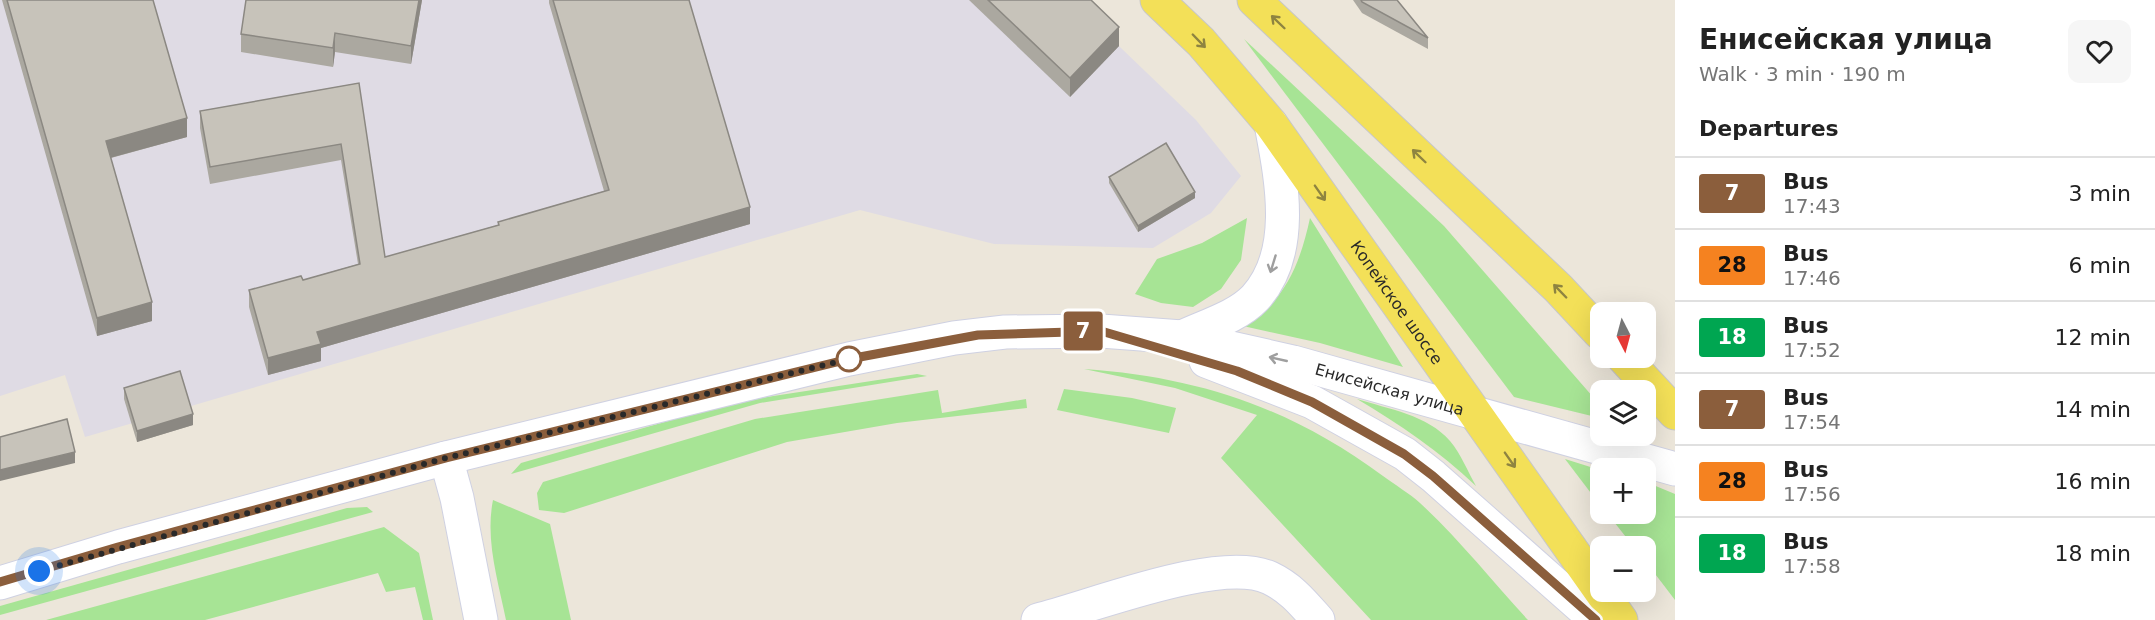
<!DOCTYPE html>
<meta charset="utf-8">
<style>
:root{--surface:#fff;--page:#f6f6f6;--text:#222;--muted:#767676;--line:#e0e0e0}
body{margin:0;font-family:"DejaVu Sans",sans-serif;background:var(--page);color:var(--text);height:100vh;display:flex;flex-direction:column;font-size:22px;white-space:nowrap}
*{box-sizing:border-box;margin:0}
p{font-size:20px;color:var(--muted)}
.icon{flex:none;width:33px;height:33px;fill:none;stroke:currentColor;stroke-width:2;stroke-linecap:round;stroke-linejoin:round}
.map{position:relative;flex:1;overflow:hidden}
.panel{display:flex;flex-direction:column;background:var(--surface);width:480px}
.panel>*{flex:none}
.badge{padding:0 12px;border-radius:4px;font-size:21px;line-height:39px}
.needle{width:39px;rotate:174deg}
.controls{position:absolute;left:1590px;top:302px;display:grid;gap:12px}
.controls a{display:grid;place-items:center;width:66px;height:66px;border-radius:12px;background:var(--surface);box-shadow:0 6px 24px #0002;font-size:30px}
.you{position:absolute;width:30px;height:30px;margin:-15px;border:4px solid #fff;border-radius:50%;background:#1a73e8;box-shadow:0 0 0 9px #1a73e833}
.map>.badge{position:absolute;translate:-50% -50%;box-shadow:0 0 0 3px #fff}
h2{padding:0 24px;font-size:22px;line-height:54px}
.round{display:grid;place-items:center;flex:none;width:63px;height:63px;border-radius:12px;background:var(--page)}
.headline{display:flex;align-items:center;justify-content:space-between;height:102px;padding:0 24px}
h1{font-size:28px;font-weight:800;line-height:45px}
ul{padding:0;list-style:none}
li{display:flex;align-items:center;gap:18px;height:72px;padding:0 24px;border-top:2px solid var(--line)}
li div{flex:1}
li b{display:block;font-size:22px}
li em{font-style:normal}
li .badge{min-width:66px;font-weight:700;text-align:center}
main{display:flex;flex:1;min-height:0}
.map>svg:first-child{display:block}
</style>
<main>
<div class="map">
<svg width="1675" height="620" viewBox="0 0 1675 620">
<rect width="100%" height="100%" fill="#ece6da"/>
<!-- industrial -->
<polygon fill="#dfdbe4" points="0,0 1071,0 1196,120 1241,176 1211,213 1153,248 994,244 860,210 85,437 65,375 0,396"/>
<!-- green -->
<g fill="#a7e495">
<polygon points="1244,39 1444,226 1600,405 1600,418 1514,397"/>
<polygon points="1247,218 1241,260 1221,289 1193,307 1161,303 1135,294 1157,259 1202,243"/>
<path d="M1310 218 1403 367 1320 343 1243 326C1285 302 1300 264 1310 218Z"/>
<path d="M1084 369C1199 377 1291 408 1383 476 1395 485 1409 493 1420 503 1459 539 1493 582 1528 620H1371L1221 458 1257 415 1175 388Z"/>
<polygon points="917,374 927,376 760,403 511,474 521,463 710,409 760,398"/>
<polygon points="1064,389 1132,398 1176,408 1169,433 1057,410"/>
<polygon points="938,390 942,413 1026,399 1027,408 897,423 787,442 564,513 539,510 537,493 543,482 755,419"/>
<path d="M1357 399C1388 409 1428 415 1450 441 1461 454 1468 472 1476 486 1439 451 1401 425 1357 399Z"/>
<polygon points="1565,459 1600,470 1600,505"/>
<polygon points="1646,482 1675,494 1675,600 1646,562 1646,546 1633,546 1607,513 1646,513"/>
<path d="M493 500 550 524 571 620H506C498 580 485 540 493 500Z"/>
<polygon points="367,507 373,512 0,615 0,606 347,508"/>
<polygon points="384,527 419,553 433,620 423,620 415,587 386,592 378,573 205,620 46,620"/>
</g>
<g fill="none" stroke-linecap="round" stroke-linejoin="round">
<!-- minor casing -->
<g stroke="#cfd1e2" stroke-width="35">
<g id="minor">
<path d="M1182 337C1205 326 1237 317 1255 298 1297 252 1281 178 1271 124"/>
<polyline points="1206,361 1312,402 1405,454 1433,476 1596,620"/>
<polyline points="446,458 457,498 481,620"/>
<path id="s1" d="M0 583 118 547 446 458 849 359 954 338 1005 332 1101 331 1182 337 1293 362 1675 469"/>
<path d="M1038 620C1094 606 1220 555 1270 578 1291 588 1303 603 1318 620"/>
</g>
</g>
<!-- major casing -->
<g stroke="#c7c7c7" stroke-width="35">
<g id="major">
<path id="s2" d="M1157 0 1201 42 1271 124 1621 620"/>
<polyline points="1254,0 1558,288 1600,333"/>
<polyline points="1623,357 1675,413"/>
</g>
</g>
<!-- minor -->
<use href="#minor" stroke="#fff" stroke-width="33"/>
<!-- major -->
<use href="#major" stroke="#f3e058" stroke-width="33"/>
</g>
<!-- wall -->
<g fill="#aba8a0">
<polygon points="2,0 153,0 187,137 111,158 152,321 97,336"/>
<polygon points="246,0 422,0 411,64 335,52 333,67 241,52 241,34"/>
<polygon points="549,0 689,0 750,224 321,348 321,361 268,375 249,307 249,290 303,280 358,264 341,160 210,184 200,128 200,111 359,83 385,257 498,225 498,222 604,191 549,3"/>
<polygon points="969,0 1091,0 1119,46 1070,97"/>
<polygon points="1353,0 1397,0 1428,38 1428,49 1362,13"/>
<polygon points="1109,177 1195,198 1138,232 1109,183"/>
<polygon points="124,388 193,425 137,442 124,399"/>
</g>
<!-- shaded-wall -->
<g fill="#8b8882">
<polygon points="419,0 422,0 411,64 411,46"/>
<polygon points="1119,27 1119,46 1070,97 1070,78"/>
<polygon points="335,33 335,52 333,67 333,48"/>
<polygon points="187,118 187,137 106,159 106,141"/>
<polygon points="1195,192 1195,198 1138,232 1138,226"/>
<polygon points="750,207 750,224 321,348 321,361 268,375 268,358 317,332"/>
<polygon points="152,302 152,321 97,336 97,318"/>
<polygon points="193,414 193,425 137,442 137,431"/>
<polygon points="75,452 75,463 0,481 0,470"/>
</g>
<!-- building -->
<g fill="#c7c3ba" stroke="#8b8882" stroke-width="1.5">
<polygon points="7,0 153,0 187,118 106,141 152,302 97,318"/>
<polygon points="246,0 419,0 411,46 335,33 333,48 241,34"/>
<polygon points="553,0 689,0 750,207 317,332 321,344 268,358 249,290 301,276 303,280 360,264 341,144 210,167 200,111 359,83 385,257 499,225 498,222 609,190"/>
<polygon points="988,0 1091,0 1119,27 1070,78"/>
<polygon points="1361,0 1397,0 1428,38 1362,2"/>
<polygon points="1166,143 1195,192 1138,226 1109,177"/>
<polygon points="180,371 193,414 137,431 124,388"/>
<polygon points="67,419 75,452 0,470 0,437"/>
</g>
<!-- one-way arrows -->
<defs><path id="oneway-shaft" d="M-6 0H5M1.5-3L5.5 0L1.5 3" fill="none" stroke-width="1.6" stroke-linecap="round" stroke-linejoin="round" transform="scale(1.5)"/></defs>
<g stroke="#8e8440">
<use href="#oneway-shaft" transform="translate(1278 22) rotate(-136)"/>
<use href="#oneway-shaft" transform="translate(1199 41) rotate(46)"/>
<use href="#oneway-shaft" transform="translate(1419 156) rotate(-136)"/>
<use href="#oneway-shaft" transform="translate(1320 193) rotate(55)"/>
<use href="#oneway-shaft" transform="translate(1560 291) rotate(-134)"/>
<use href="#oneway-shaft" transform="translate(1510 460) rotate(55)"/>
</g>
<g stroke="#9f9f9f">
<use href="#oneway-shaft" transform="translate(1273 264) rotate(107)"/>
<use href="#oneway-shaft" transform="translate(1278 359) rotate(-167)"/>
</g>
<g fill="none" stroke-linecap="round" stroke-linejoin="round">
<!-- line casing -->
<g stroke="#fff" stroke-width="14">
<polyline id="line" points="0,582 118,547 446,458 849,359 978,335 1101,331 1237,371 1312,402 1404,454 1433,476 1596,620"/>
</g>
<!-- line -->
<use href="#line" stroke="#8b5e3c" stroke-width="9"/>
<!-- walk -->
<polyline stroke="#292929" stroke-width="6" stroke-dasharray="0 10.8" points="39,571 446,458 849,359"/>
</g>
<!-- markers -->
<circle fill="#fff" stroke="#8b5e3c" stroke-width="3" cx="849" cy="359" r="12"/>
<g text-anchor="middle" dominant-baseline="central" stroke-width="5" stroke-linejoin="round" paint-order="stroke">
<!-- street labels -->
<g font-size="16" fill="#292929" stroke="#fff">
<text stroke="none"><textPath href="#s2" startOffset="387">Копейское шоссе</textPath></text>
<text stroke="none"><textPath href="#s1" startOffset="1428">Енисейская улица</textPath></text>
</g>
</g>
</svg>
<div class="controls">
<a><svg class="needle" viewBox="-14 -14 28 28"><path d="M0-13l5 13h-10z" fill="#e53935"/><path d="M0 13l5-13h-10z" fill="#767676"/></svg></a>
<a><svg class="icon" aria-label="layers" viewBox="0 0 24 24"><path d="M12 4l9 5-9 5-9-5zM3 14l9 5 9-5"/></svg></a>
<a>+</a>
<a>−</a>
</div>
<div class="you" style="left:39px;top:571px"></div>
<b class="badge" style="left:1083px;top:331px;background:#8b5e3c;color:#fff">7</b>
</div>
<section class="panel">
<div class="headline"><div><h1>Енисейская улица</h1><p>Walk · 3 min · 190 m</p></div><a class="round"><svg class="icon" aria-label="heart" viewBox="0 0 24 24"><path d="M12 20l-8-8c-3-5 5-10 8-4 3-6 11-1 8 4z"/></svg></a></div>
<h2>Departures</h2>
<ul>
<li><span class="badge" style="background:#8b5e3c;color:#fff">7</span><div><b>Bus</b><p>17:43</p></div><em>3 min</em></li>
<li><span class="badge" style="background:#f58220;color:#111">28</span><div><b>Bus</b><p>17:46</p></div><em>6 min</em></li>
<li><span class="badge" style="background:#00a651;color:#fff">18</span><div><b>Bus</b><p>17:52</p></div><em>12 min</em></li>
<li><span class="badge" style="background:#8b5e3c;color:#fff">7</span><div><b>Bus</b><p>17:54</p></div><em>14 min</em></li>
<li><span class="badge" style="background:#f58220;color:#111">28</span><div><b>Bus</b><p>17:56</p></div><em>16 min</em></li>
<li><span class="badge" style="background:#00a651;color:#fff">18</span><div><b>Bus</b><p>17:58</p></div><em>18 min</em></li>
</ul>
</section>
</main>
